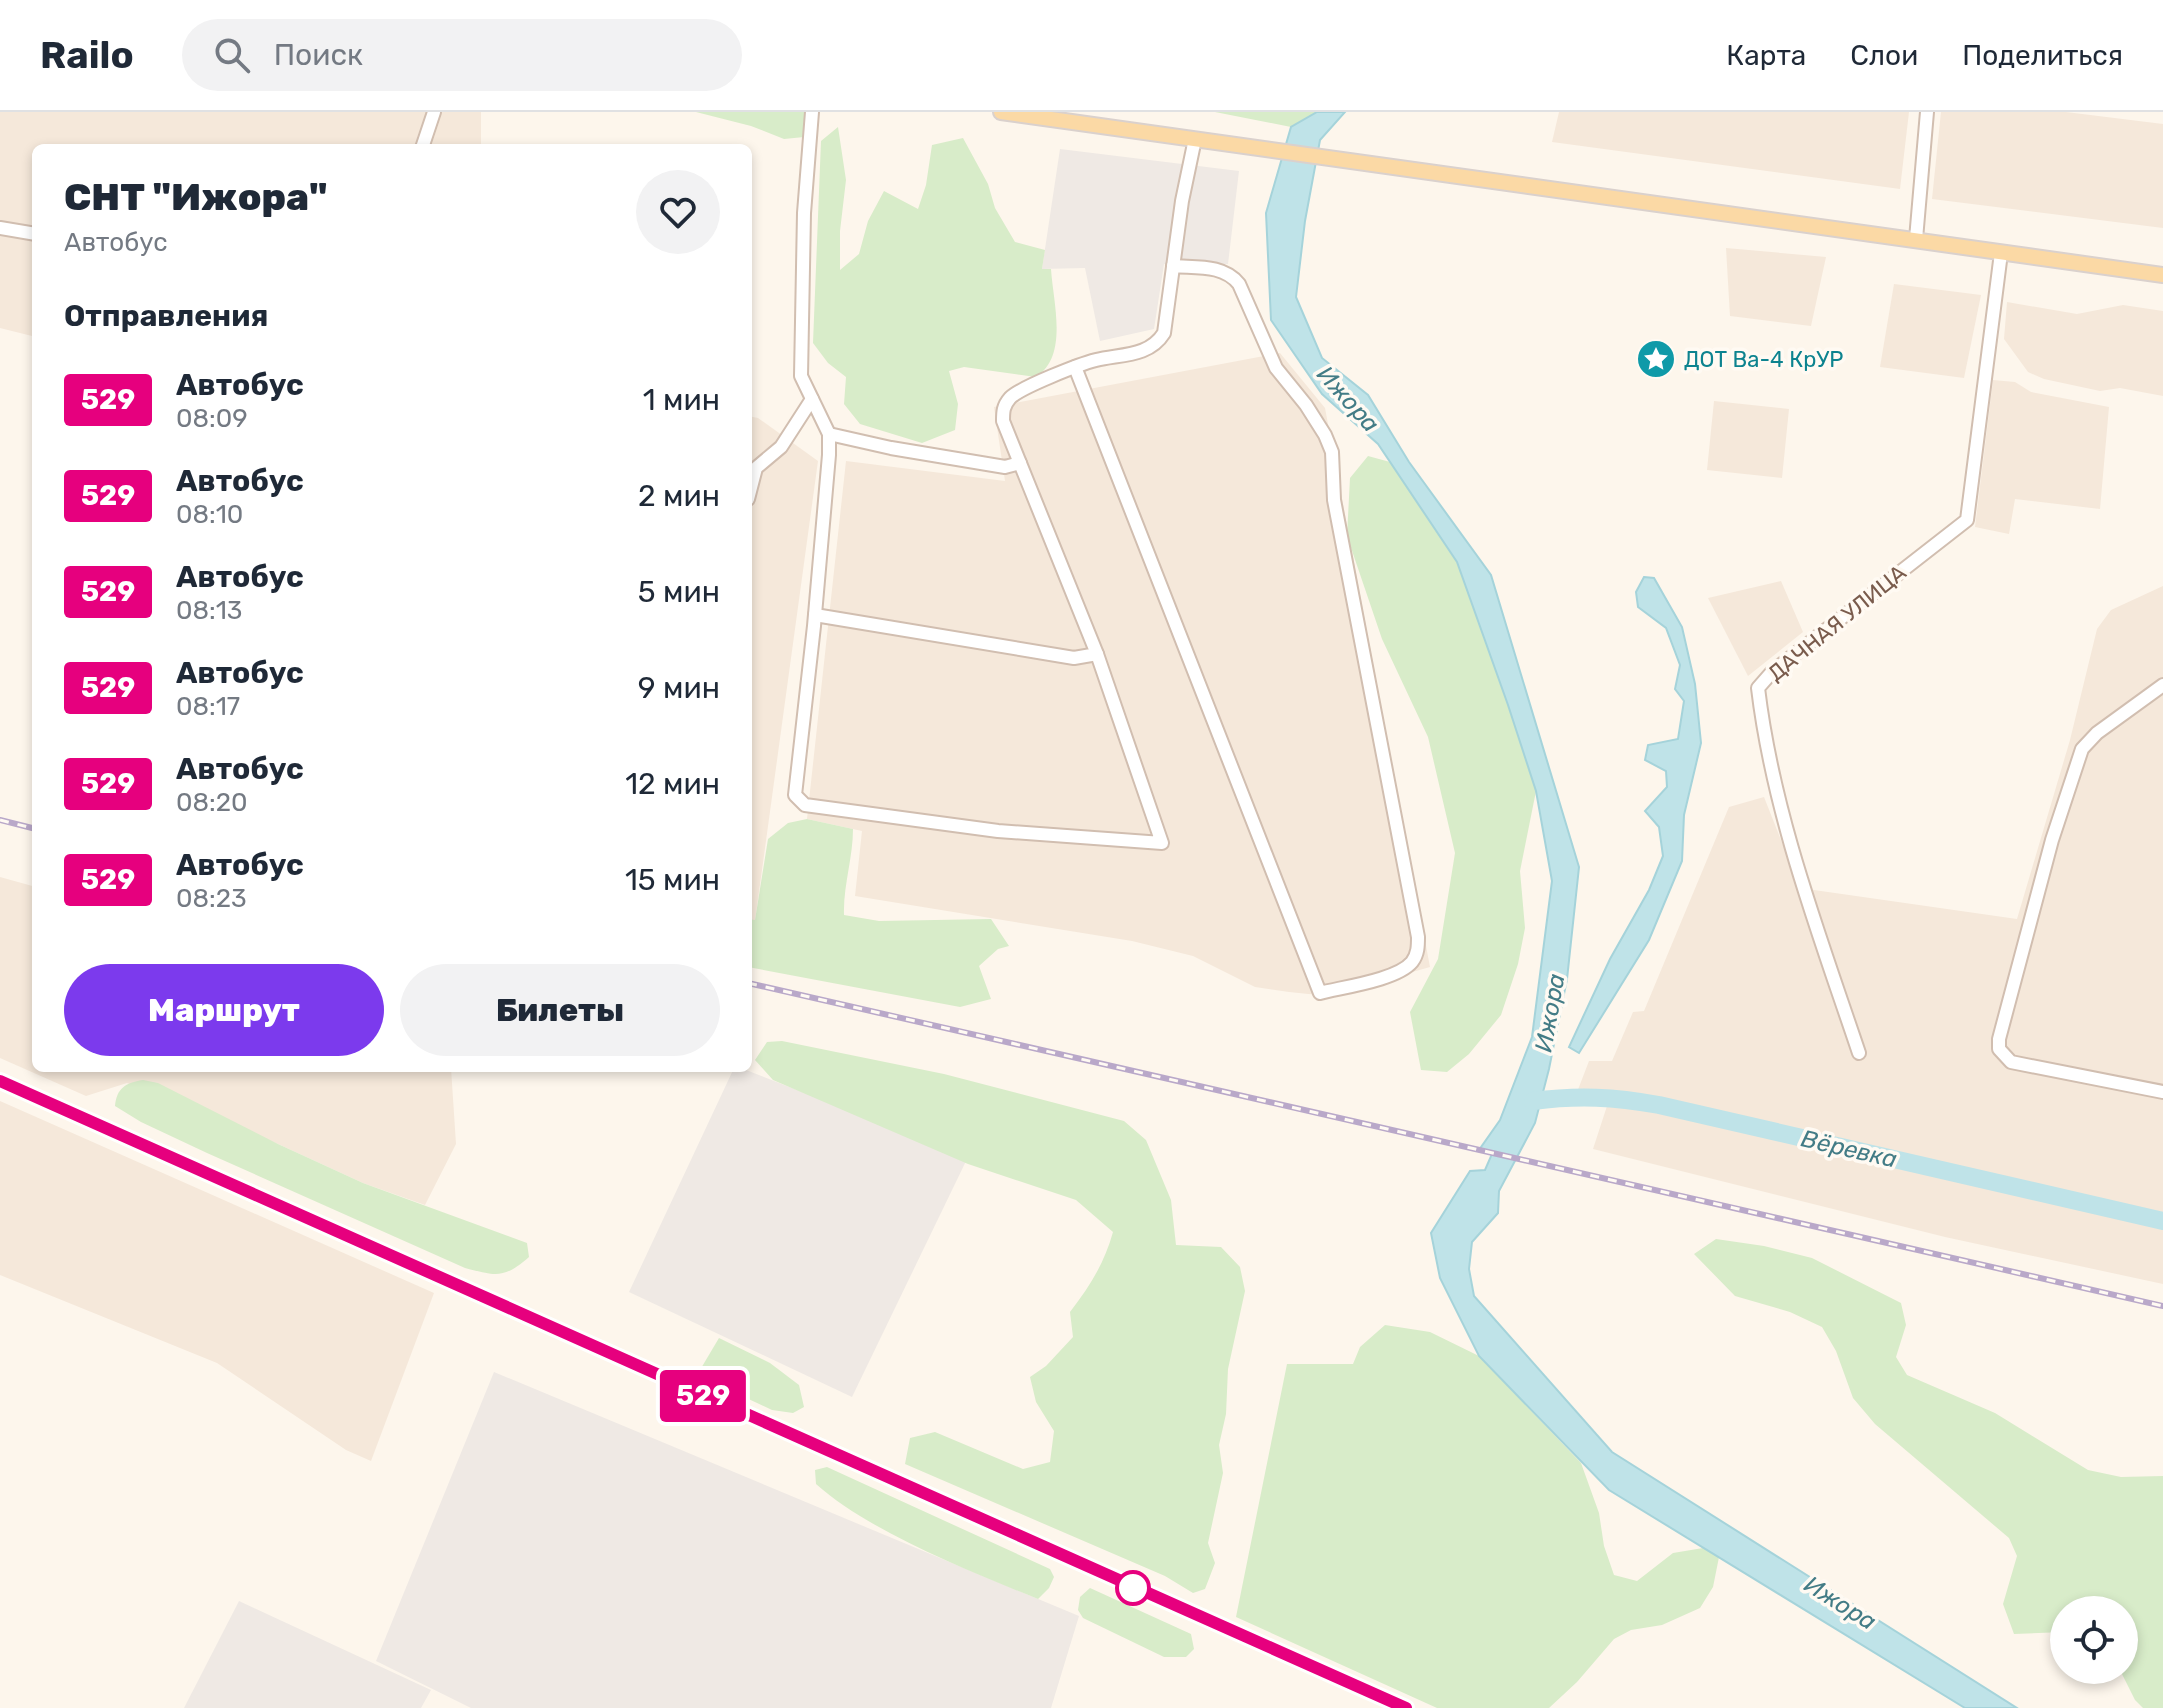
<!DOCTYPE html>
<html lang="ru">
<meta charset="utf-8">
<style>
:root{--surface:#fff;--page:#f2f2f3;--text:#1f2937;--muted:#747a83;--line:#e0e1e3;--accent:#7c3aed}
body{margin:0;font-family:Rubik,sans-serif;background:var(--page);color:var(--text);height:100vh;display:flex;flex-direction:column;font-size:30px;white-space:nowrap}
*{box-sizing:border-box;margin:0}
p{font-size:26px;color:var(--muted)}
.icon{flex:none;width:44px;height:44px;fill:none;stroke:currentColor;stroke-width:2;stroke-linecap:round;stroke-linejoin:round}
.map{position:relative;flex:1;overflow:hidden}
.drawer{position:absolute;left:32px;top:32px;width:720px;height:928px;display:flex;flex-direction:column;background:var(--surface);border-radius:12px;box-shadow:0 4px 12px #0003}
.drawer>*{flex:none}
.badge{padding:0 16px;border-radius:6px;font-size:28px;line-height:52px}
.fabs{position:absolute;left:2050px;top:1484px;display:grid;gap:16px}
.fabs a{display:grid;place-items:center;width:88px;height:88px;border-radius:50%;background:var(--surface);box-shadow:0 4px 12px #0003;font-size:40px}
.map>.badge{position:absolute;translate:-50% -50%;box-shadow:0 0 0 4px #fff}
h2{padding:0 32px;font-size:30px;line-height:72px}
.round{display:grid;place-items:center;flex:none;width:84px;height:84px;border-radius:42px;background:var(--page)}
.overview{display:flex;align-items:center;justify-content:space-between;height:136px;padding:0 32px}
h1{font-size:38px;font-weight:800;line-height:60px}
.action{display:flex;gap:16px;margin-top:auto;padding:16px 32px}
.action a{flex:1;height:92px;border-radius:48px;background:var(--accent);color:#fff;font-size:32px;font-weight:800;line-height:92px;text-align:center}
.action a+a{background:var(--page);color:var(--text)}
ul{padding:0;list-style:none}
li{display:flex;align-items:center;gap:24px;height:96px;padding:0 32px}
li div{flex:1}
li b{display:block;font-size:30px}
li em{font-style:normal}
li .badge{min-width:88px;font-weight:700;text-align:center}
header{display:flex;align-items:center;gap:48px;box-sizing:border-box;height:112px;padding:0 40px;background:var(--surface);border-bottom:2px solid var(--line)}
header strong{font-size:38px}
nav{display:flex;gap:44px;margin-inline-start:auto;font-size:28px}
.search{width:560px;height:72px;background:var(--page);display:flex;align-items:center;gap:20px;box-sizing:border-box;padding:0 28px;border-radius:44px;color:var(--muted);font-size:30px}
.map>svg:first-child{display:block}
</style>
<header>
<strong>Railo</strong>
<div class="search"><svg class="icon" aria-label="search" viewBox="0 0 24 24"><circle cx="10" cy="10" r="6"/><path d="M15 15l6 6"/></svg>Поиск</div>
<nav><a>Карта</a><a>Слои</a><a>Поделиться</a></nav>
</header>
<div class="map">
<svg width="2163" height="1596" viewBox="0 0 2163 1596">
<rect width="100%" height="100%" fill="#fdf6ec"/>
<!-- residential -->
<g fill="#f5e8da">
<polygon points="0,0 481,0 481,36 36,36 36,225 0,216"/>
<polygon points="1559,0 1909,0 1900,77 1552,30"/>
<polygon points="1941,0 2066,0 2163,12 2163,116 1932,87"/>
<polygon points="1726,136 1826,145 1811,214 1730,204"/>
<polygon points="1894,172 1981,183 1964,266 1880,255"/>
<polygon points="2007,190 2077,202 2123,193 2163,199 2163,284 2120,276 2100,279 2044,267 2028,260 2004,227"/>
<polygon points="1280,241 1325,296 1430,855 1328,884 1289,880 1255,875 1193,844 1132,829 855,784 862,719 807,707 846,349 1005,369 994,295"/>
<polygon points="1993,268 2015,270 2031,280 2109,295 2100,397 2015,387 2009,422 1975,415"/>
<polygon points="1714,289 1789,297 1782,366 1707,358"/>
<polygon points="748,304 758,306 818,349 755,809 748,807"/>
<polygon points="1781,469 1803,520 1748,564 1708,486"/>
<polygon points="2163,474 2163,1172 1945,1125 1593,1037 1607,994 1574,988 1589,949 1612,949 1633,900 1644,899 1729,695 1764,685 1800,776 2017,807 2070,628 2097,517 2111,498"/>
<polygon points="0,765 36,775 36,956 451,956 456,1032 425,1093 363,1071 278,1032 127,971 86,984 0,946"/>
<polygon points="0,989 434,1181 371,1349 346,1338 217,1251 0,1163"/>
</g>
<!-- industrial -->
<g fill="#efe9e4">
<polygon points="1060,37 1239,59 1228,152 1164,152 1154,217 1100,229 1085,156 1042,157"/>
<polygon points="734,956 741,956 968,1045 852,1285 629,1180"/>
<polygon points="494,1260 1079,1504 1051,1596 471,1596 376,1549"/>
<polygon points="239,1489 431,1578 421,1596 184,1596"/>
</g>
<!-- green -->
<g fill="#d8ecc9">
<polygon points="696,0 807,0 804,25 784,27 751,14"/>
<polygon points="1215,0 1317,0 1291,15"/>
<path d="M838 15 846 68 840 119V158L859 142 868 109 884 79 918 97 926 73 932 33 963 26 988 72 995 96 1015 130 1045 138 1042 157H1051C1053 190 1069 244 1036 265L964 255 949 259 958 292 955 318 922 331 860 312 844 292 846 265 828 251 813 231 821 29Z"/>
<polygon points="1368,344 1390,350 1457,450 1508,593 1536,679 1520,759 1525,816 1518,852 1501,903 1469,942 1447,960 1421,958 1410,900 1438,847 1455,741 1428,625 1382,527 1347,424 1350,366"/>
<path d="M807 707 853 717C853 746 843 774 844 803L879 809 991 807 1009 834 998 837 979 854 991 887 960 895 748 855V807L755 808 768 727 788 711Z"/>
<path d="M782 929 944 962 1124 1009 1146 1028 1171 1088 1176 1133 1221 1135 1240 1155 1245 1179 1228 1257 1226 1302 1219 1333 1223 1361 1208 1431 1215 1451 1205 1477 1193 1481 1165 1464 905 1352 910 1326 935 1320 1023 1357 1050 1350 1054 1319 1036 1290 1030 1265 1046 1254 1073 1225 1070 1200C1090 1174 1104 1152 1113 1120L1076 1088 968 1052 773 968 755 948 767 930Z"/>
<path d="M143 968 158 971 278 1032 363 1071 527 1131 529 1145C504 1167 496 1164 465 1156L207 1041 141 1010 115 994C117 976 125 971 143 968Z"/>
<polygon points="1716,1127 1764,1134 1812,1146 1901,1191 1906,1213 1896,1245 1907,1263 1995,1301 2088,1358 2121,1365 2163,1364 2163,1596 2143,1596 2135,1588 2120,1558 2124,1558 2124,1498 2064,1498 2064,1520 2014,1522 2003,1492 2017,1444 2009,1426 1875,1312 1853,1286 1836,1239 1822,1215 1790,1200 1735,1184 1694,1142"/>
<polygon points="1385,1213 1430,1220 1479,1244 1581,1351 1599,1401 1604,1434 1614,1463 1637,1469 1673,1441 1703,1436 1719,1445 1713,1475 1700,1496 1662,1513 1631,1518 1614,1527 1577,1570 1549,1596 1437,1596 1236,1505 1287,1252 1353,1252 1360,1235"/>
<polygon points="719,1226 770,1251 799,1273 804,1295 793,1301 772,1298 697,1263"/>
<path d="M827 1355 1050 1457 1054 1465 1049 1476 1038 1487C969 1459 870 1420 816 1372L815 1358Z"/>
<polygon points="1090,1476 1191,1522 1194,1537 1186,1545 1164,1545 1083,1506 1078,1498 1080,1485"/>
</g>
<!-- water -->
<g fill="#bfe3e8" stroke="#a5d3da" stroke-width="2">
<polygon points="1317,0 1345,0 1320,28 1305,109 1296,185 1322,246 1368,283 1409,350 1491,463 1579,755 1567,867 1549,957 1535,1011 1499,1079 1498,1101 1472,1130 1469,1157 1474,1184 1612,1340 2017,1596 1965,1596 1609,1378 1479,1244 1440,1166 1431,1121 1470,1059 1485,1058 1492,1042 1479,1038 1500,1008 1532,925 1552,769 1536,679 1508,593 1457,450 1378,332 1322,282 1271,208 1266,101 1291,15"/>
<polygon points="1644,465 1654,466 1682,515 1695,572 1701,631 1684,703 1682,749 1649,828 1579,941 1569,935 1610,847 1649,778 1663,744 1659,715 1645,699 1667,675 1666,659 1645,648 1648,633 1678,627 1684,589 1675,577 1680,553 1666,516 1638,495 1636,480"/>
</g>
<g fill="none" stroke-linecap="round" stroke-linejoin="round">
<!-- river -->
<path stroke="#bfe3e8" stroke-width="18" d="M1533 989C1579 983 1614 985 1659 993L2163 1109"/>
<!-- minor casing -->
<g stroke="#d1beb0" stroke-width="16">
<g id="minor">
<polyline points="812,0 804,101 801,264 829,322 829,343 814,514 795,683 805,693 998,719 1162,731 1097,542"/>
<polyline points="422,36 434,0"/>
<polyline points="0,116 36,122"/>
<polyline points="1916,127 1927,0"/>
<path d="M1075 255 1320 881C1343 875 1397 868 1412 850 1418 842 1418 834 1418 825L1334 388 1332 340 1325 323 1306 293 1276 256 1239 172C1223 152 1196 156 1173 154"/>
<polyline points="829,322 891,336 1005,355 1020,351"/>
<polyline points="748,387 756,356 781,335 812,287"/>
<path d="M815 503 1074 546 1097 542 1003 309C1003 300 1003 294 1010 286 1021 275 1080 252 1096 248 1121 242 1149 245 1164 221L1182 89 1195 27"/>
<polyline points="2163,573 2097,621 2082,637 2052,728 1999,927 1999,937 2011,950 2163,980"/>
<path d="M1859 941C1819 822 1773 701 1758 576L1772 560 1967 408 2001 141"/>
<polyline points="0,969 1406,1596"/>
</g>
</g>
<!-- major casing -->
<g stroke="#dad1cd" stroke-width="18">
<polyline id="major" points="1001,0 2163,163"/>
</g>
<!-- minor -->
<use href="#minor" stroke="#fff" stroke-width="12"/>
<!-- major -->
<use href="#major" stroke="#fbd9a5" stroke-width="14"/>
<!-- rail casing -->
<g stroke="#b9a8c9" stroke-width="6">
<g id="rail">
<polyline points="0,708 36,717"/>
<polyline points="748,871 2163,1194"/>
</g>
</g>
<!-- rail -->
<use href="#rail" stroke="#fffaf3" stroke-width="3" stroke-dasharray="9" stroke-linecap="butt"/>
</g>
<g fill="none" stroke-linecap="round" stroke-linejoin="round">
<!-- line casing -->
<g stroke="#fff" stroke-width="18">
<polyline id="line" points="0,969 1406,1596"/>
</g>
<!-- line -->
<use href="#line" stroke="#e6007e" stroke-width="12"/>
</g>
<!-- icons -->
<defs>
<g id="sight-disc" transform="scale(2)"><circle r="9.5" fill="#0f9aa8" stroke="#fffaf3"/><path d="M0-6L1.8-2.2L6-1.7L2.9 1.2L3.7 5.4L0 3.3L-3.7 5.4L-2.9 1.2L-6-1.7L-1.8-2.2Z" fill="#fff"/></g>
</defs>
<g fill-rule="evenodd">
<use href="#sight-disc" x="1656" y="247"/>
</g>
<!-- markers -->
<circle fill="#fff" stroke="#e6007e" stroke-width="4" cx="1133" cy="1476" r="16"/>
<g text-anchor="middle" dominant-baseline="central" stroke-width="7" stroke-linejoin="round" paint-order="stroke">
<!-- culture labels -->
<g font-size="22" fill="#0d838f" stroke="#fffaf3" text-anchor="start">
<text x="1684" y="247">ДОТ Ва-4 КрУР</text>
</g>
<!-- street labels -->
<g font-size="22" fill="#7a5c4d" stroke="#fffaf3">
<text transform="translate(1837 511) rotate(-39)">ДАЧНАЯ УЛИЦА</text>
</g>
<!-- water labels -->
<g font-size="24" font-style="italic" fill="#437c86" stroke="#fffaf3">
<text transform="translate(1348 287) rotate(48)">Ижора</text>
<text transform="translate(1550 901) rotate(-80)">Ижора</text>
<text transform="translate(1849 1037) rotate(13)">Вёревка</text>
<text transform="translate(1840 1491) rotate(32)">Ижора</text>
</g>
</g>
</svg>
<div class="fabs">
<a><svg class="icon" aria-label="locate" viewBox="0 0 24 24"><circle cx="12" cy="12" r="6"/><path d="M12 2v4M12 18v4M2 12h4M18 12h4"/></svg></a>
</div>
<b class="badge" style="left:703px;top:1284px;background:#e6007e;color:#fff">529</b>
<section class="drawer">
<div class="overview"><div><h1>СНТ &quot;Ижора&quot;</h1><p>Автобус</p></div><a class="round"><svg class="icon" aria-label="heart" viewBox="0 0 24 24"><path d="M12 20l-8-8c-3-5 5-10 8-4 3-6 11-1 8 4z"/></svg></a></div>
<h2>Отправления</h2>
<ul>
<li><span class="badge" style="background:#e6007e;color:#fff">529</span><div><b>Автобус</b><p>08:09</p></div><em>1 мин</em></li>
<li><span class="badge" style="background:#e6007e;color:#fff">529</span><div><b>Автобус</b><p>08:10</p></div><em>2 мин</em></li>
<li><span class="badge" style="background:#e6007e;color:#fff">529</span><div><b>Автобус</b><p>08:13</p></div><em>5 мин</em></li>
<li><span class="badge" style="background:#e6007e;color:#fff">529</span><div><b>Автобус</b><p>08:17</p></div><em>9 мин</em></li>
<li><span class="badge" style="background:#e6007e;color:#fff">529</span><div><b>Автобус</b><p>08:20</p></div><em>12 мин</em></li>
<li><span class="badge" style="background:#e6007e;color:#fff">529</span><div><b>Автобус</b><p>08:23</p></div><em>15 мин</em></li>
</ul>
<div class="action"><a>Маршрут</a><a>Билеты</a></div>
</section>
</div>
